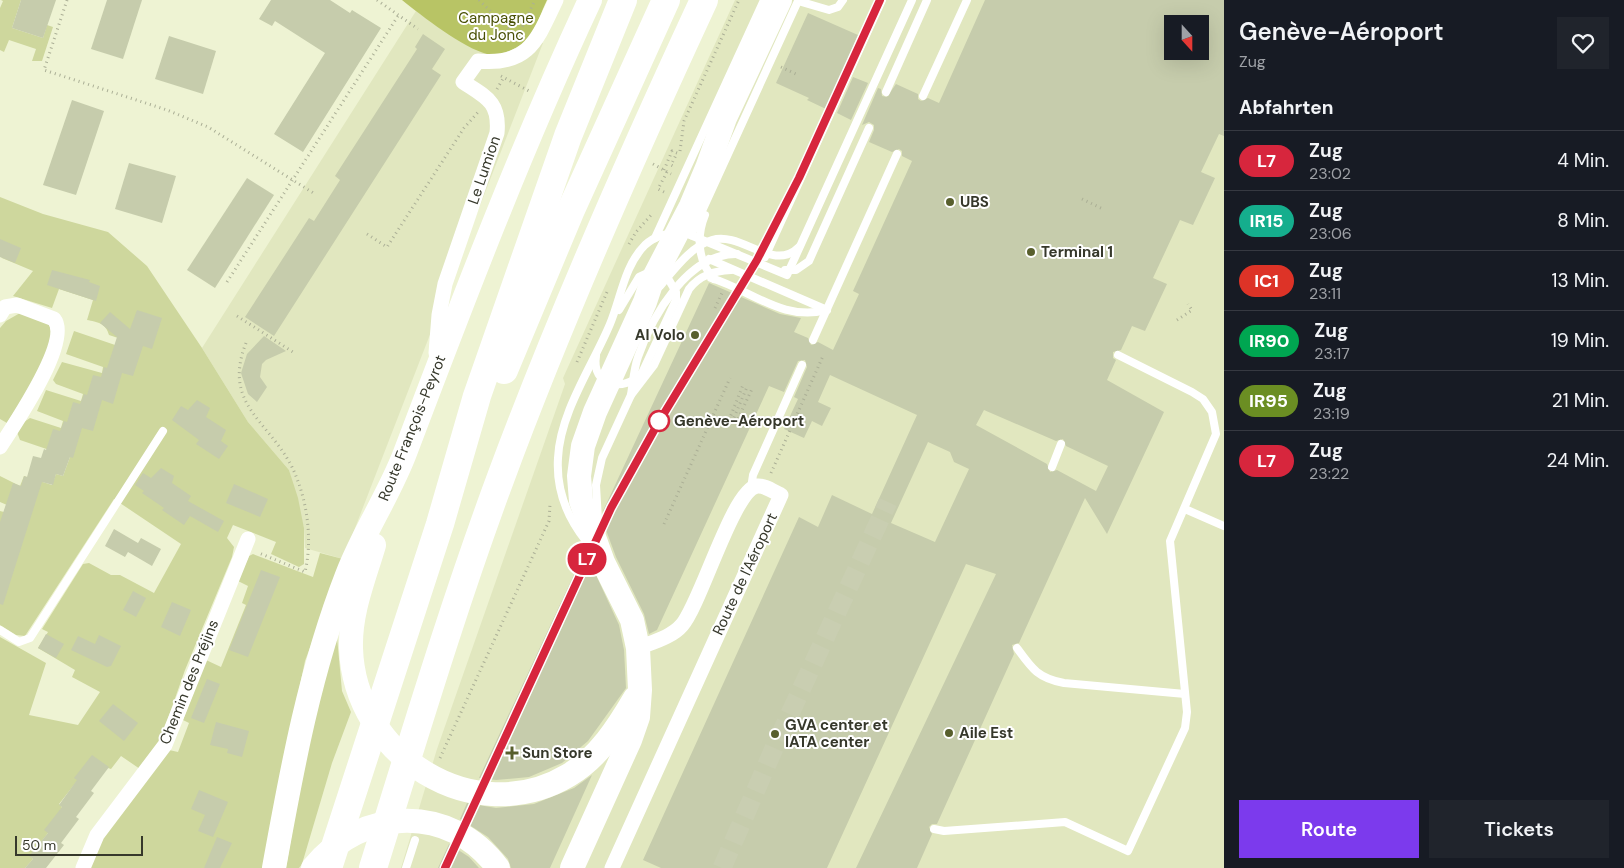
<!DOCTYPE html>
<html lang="de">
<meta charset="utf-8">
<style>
:root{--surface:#171b24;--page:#20242c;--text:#f1f3f6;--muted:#9ea1a6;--line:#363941;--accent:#7c3aed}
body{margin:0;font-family:"DM Sans",sans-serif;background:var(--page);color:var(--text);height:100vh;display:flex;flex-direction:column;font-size:19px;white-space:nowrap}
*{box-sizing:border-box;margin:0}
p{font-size:16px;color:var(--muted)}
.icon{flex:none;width:28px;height:28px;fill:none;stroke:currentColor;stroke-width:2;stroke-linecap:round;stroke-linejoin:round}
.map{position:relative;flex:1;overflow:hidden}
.side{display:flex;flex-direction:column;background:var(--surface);width:400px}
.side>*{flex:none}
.badge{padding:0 10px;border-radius:16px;font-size:18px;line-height:32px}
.needle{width:32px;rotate:159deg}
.buttons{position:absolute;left:1164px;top:15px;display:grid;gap:10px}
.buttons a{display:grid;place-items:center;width:45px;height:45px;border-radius:0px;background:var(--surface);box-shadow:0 5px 20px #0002;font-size:25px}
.scale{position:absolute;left:15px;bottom:12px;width:128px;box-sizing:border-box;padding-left:5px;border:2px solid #36382b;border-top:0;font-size:14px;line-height:18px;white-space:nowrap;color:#36382b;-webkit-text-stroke:4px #fff;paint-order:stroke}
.map>.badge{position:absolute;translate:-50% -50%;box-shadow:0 0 0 2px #fff}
h2{padding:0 15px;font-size:19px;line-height:45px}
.round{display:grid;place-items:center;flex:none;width:52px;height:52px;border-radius:0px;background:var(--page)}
.overview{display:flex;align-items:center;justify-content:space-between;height:85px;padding:0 15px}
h1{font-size:24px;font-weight:600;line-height:38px}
.action{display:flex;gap:10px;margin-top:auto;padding:10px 15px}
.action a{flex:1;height:58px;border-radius:0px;background:var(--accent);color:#fff;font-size:20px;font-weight:600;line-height:58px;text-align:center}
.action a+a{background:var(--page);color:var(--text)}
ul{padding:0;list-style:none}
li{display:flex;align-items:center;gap:15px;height:60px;padding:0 15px;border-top:1px solid var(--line)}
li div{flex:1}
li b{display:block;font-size:19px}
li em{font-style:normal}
li .badge{min-width:55px;font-weight:700;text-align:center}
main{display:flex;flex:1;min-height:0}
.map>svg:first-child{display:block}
</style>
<main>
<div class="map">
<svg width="1224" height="868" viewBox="0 0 1224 868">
<rect width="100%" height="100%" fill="#eef3d3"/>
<!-- built -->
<g fill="#e1e7bf" fill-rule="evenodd">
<path d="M735 0H1224V868H401L437 749 565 384 563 378ZM1172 24H1200V51H1172Z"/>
<polygon points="416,11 472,48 529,38 543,43 343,559 305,548 304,528 289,470 248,422 202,348"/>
</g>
<!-- green -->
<g fill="#ced79d">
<polygon points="1,0 21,0 12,28 43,38 47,25 53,27 42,61 32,61 36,49 9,40 4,52 0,50 0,8 3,1"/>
<path d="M0 197 43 214 108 232 147 266 202 348 248 422 289 470 298 498 304 528V564L299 567 271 554 276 542 233 525 227 538 234 547 232 557 185 670 160 741 140 769 121 756 111 769 108 768 77 781 59 804 62 807 48 833 30 856 33 859 25 868H0V637L46 663 29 715 78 725 100 692 72 677 75 670 38 648 48 632 42 629 83 564 89 563 111 575H120L154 593 181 544 114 499 25 636 16 635 0 625V511L4 512 7 505 0 502V476L20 486 24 476 52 485 56 474 63 476 70 457 20 440 17 432 21 424 30 418 61 428 63 421 37 411 46 390 81 401 83 394 56 384 53 380 62 362 102 373 103 367 66 354 74 331 121 347 124 340 109 335C106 323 97 322 87 320L93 300 59 289 52 308 13 296 33 271 2 258 0 254Z"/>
<path d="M20 313C30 315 45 315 50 327 60 349 19 404 7 423L0 419V328L6 321Z"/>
<polygon points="320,553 343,559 305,661 290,733 266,868 90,868 101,841 169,750 178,752 189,723 183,720 206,660 221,667 246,605 242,603 248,586 238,581 249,556 253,554 313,577"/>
<polygon points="337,637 342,691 351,712 332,763 302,864 299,868 286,868 309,734"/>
</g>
<!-- forest -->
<path fill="#b8c465" d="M402 0H547C541 12 537 28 528 38 520 48 500 57 487 54 463 48 422 16 402 0Z"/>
<!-- building -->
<g fill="#c6ccac" fill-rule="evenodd">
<polygon points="21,0 56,0 43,38 12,28"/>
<polygon points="107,0 142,0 123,59 91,49"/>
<polygon points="271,0 330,0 350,13 352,10 381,28 303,152 274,134 325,53 275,21 272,26 259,19"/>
<path d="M985 0H1224V136L1219 134 1201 172 1215 178 1193 225 1180 220 1153 278 1167 284 1145 331 1132 326 1121 350 1113 352V358L1116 360 1107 380 1164 412 1107 534 1085 498 1019 643 1012 645 1014 654 937 824H932L929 827 932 834 917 868H856L996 574 966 564 827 868H661L643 860 799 517 818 527 832 495 872 514 917 415 830 375 818 402 831 408 822 426 812 421 804 438 784 429 798 399 794 397 807 367 805 360 798 361 784 392 769 386 657 630 649 634 644 614 616 557 603 522V511L709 283 780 314 801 318 794 332 808 338 811 345 818 342 833 350 859 294 853 291 912 161 902 156V151L899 149 892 152 869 142 874 130V125L869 122 862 125 878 88 881 89 882 96 887 97 896 84 918 94V99L921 101 928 98 939 103ZM1172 24H1200V51H1172ZM984 410 1056 441 1063 439 1066 446 1108 466 1096 491 1057 470 1050 472 1047 464 976 425ZM928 442 950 452 954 462 969 469 935 542 891 523Z"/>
<polygon points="808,13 858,35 826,109 807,100 809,98 776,83"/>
<polygon points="423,34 445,49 432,69 441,75 274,336 245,317 309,218 314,221 340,180 335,176 417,49 415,47"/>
<polygon points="169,36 216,51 203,94 155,79"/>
<polygon points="853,77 868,83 851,120 837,113"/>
<polygon points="72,100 104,111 76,195 43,185"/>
<polygon points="129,163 176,176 162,223 115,209"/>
<polygon points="247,178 274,195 215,288 187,270"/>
<polygon points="0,239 21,248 15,263 0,257"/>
<polygon points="52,270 90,280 89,282 100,286 96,301 47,285"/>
<polygon points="137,310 162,318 152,349 143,346 133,376 122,373 113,404 102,400 93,431 82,428 73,458 70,457 63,476 56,474 53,485 42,482 3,605 0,604 0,522 13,483 21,486 24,476 27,477 33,456 41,458 44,449 46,450 53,429 60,431 64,421 67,422 73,402 80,404 84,394 87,395 93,375 101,377 104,367 107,368 117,337 100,323 110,312 130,329"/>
<polygon points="264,336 286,351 266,360 262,364 260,377 267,387 257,402 248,394 241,373 247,354"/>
<polygon points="197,400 210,408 206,417 226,430 221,441 228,446 219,459 196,444 199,440 172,420 181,406 188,410"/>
<polygon points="161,468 174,476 172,483 191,496 188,501 224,521 218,532 190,516 184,525 162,510 164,508 142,493 144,491 135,485 143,473 151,478"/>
<polygon points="234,484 268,499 260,517 226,503"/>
<polygon points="114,529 138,543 141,538 161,549 152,566 128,552 125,557 105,546"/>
<polygon points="585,551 619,625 624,650 626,688 588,741 562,763 529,777 496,780 479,778"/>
<polygon points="261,570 280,577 248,657 229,650"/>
<polygon points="133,591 146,598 136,617 123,610"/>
<polygon points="172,602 191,610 180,636 161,627"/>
<polygon points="46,634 64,644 56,658 38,648"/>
<polygon points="99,635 121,646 111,666 107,667 71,650 78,636 95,644"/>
<polygon points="207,679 220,684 204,723 191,718"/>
<polygon points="113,704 138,723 124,741 99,721"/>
<polygon points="216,722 249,731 242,757 227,753 228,749 210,745"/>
<polygon points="92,755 109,767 91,791 94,793 76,817 79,819 61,843 64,845 46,868 25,868 33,859 29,856 48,833 44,830 62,807 59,805 77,780 74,778"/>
<polygon points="592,775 550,868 511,868 508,859 488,837 460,819 467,803 496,808 534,804 574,788"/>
<polygon points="199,790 228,802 213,837 198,831 205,815 191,809"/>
<polygon points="217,837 232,843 220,868 204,868"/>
<polygon points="449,844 469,857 479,868 438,868"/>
</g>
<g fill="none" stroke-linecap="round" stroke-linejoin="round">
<!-- tertiary-tunnel -->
<polyline stroke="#c9ceb1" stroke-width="19" stroke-dasharray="19 9" stroke-linecap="butt" points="722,868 775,746 888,502"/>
<!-- path -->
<g stroke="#abaf96" stroke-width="3" stroke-dasharray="1 4" stroke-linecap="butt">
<polyline points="67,0 44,70 167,110 208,127 315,194"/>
<polyline points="377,0 418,29"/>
<polyline points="479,0 517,37"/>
<polyline points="520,31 535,0"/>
<polyline points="781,67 796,74"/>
<polyline points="501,76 529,91"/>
<polyline points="497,89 504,77"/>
<polyline points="680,151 684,121 739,0"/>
<polyline points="653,164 671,174"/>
<polyline points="664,170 672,151 677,153 671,165 675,167"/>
<polyline points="664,192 658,189 667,172"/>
<polyline points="1082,199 1103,209"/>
<polyline points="367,234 387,247 464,128 479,111"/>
<polyline points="629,244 636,232 651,215"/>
<polyline points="227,282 398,16"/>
<polyline points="715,308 722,293"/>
<polyline points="237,316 293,352"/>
<polyline points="1177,320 1192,310 1188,304"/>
<path d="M246 343C222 404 268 420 292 467 307 498 313 539 305 572L259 553"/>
<polyline points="577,362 607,292"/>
<polyline points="729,420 743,385"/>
<polyline points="732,422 747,387"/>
<polyline points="736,423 752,389"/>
<polyline points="771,473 823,356"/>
<polyline points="664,524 730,378"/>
<polyline points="440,758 549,521 550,504"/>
</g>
<!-- service -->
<g stroke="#fff" stroke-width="8">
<polyline points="886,92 927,0"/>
<polyline points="923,96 967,0"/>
<path d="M705 215C696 237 698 262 714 279"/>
<polyline points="691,235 798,1 829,10 838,7 843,0"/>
<polyline points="655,238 764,0"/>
<polyline points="765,257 882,0"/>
<polyline points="709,259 827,310"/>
<polyline points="785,270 796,270 809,261 869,128"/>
<path d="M711 278C751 290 783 322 827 310"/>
<path d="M660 286C674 270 691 246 712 240 742 231 773 273 799 247"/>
<polyline points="619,310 639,277 650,272"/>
<polyline points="813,340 897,154"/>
<path d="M596 356C591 386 624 393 642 373L676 300V292L666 275"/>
<path d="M631 395C633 382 634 368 638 357 652 316 688 253 737 254"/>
<polyline points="1052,467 1061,444"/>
<polyline points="751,488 753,475 802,365"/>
<polyline points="1185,509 1224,526"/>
<path d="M598 520 596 485 602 458 631 395 654 365 689 289C700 275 714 271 731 270"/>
<path d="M586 541C566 516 556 490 558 458 560 412 593 365 610 324 621 298 624 266 645 245 656 235 669 233 683 232L787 275 912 0"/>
<polyline points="0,630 19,642 30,638 163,431"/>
<path d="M1017 648C1032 669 1038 678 1064 683L1185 694"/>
<polyline points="934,829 944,831 1065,822 1128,851 1185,728 1187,712 1170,541 1216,434 1212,412 1203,399 1192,392 1118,355"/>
<polyline points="406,868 415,840"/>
</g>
<!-- minor -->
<g stroke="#fff" stroke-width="15">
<path d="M0 315 5 307 17 305 54 319C72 341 14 425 0 447"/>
<path d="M436 353 439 315 445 284 497 133C500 102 486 97 463 82L478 61C529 66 537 40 556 0"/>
<polyline points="83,868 97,835 165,745 248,539"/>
<path d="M612 868 781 495C774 492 765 485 757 486 733 490 701 603 682 625 672 637 653 642 638 648"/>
</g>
<!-- primary -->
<g stroke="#fff" stroke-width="24">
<path d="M374 545C364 579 350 612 351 648 354 755 474 832 569 775 599 757 618 727 635 698"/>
<path d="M274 868C292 768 310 670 347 575 363 533 389 495 405 453 463 300 521 148 590 0"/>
<path d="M313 868C362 807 450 803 498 868"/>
<polyline points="572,868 630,740 638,717 640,690 638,648 632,620 603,562 581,501 579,476 583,446 595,412 645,302 652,281 691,206 707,168 725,118 780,0"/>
</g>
<!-- motorway -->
<g stroke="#fff" stroke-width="28">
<polyline points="504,370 570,212 666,0"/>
<polyline points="328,868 440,524 477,396 568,136 623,0"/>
<path d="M373 868C414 737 453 606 501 477 561 315 631 157 704 0"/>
</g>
</g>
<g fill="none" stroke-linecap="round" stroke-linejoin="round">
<!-- line casing -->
<g stroke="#fff" stroke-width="11">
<polyline id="line" points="445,868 611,508 657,425 757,260 799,178 880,0"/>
</g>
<!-- line -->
<use href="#line" stroke="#d7263d" stroke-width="8"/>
</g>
<!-- markers -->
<g fill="#585f2d" stroke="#fff" stroke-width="2">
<circle cx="950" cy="202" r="5"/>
<circle cx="1031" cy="252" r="5"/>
<circle cx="695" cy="335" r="5"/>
<circle cx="949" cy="733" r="5"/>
<circle cx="775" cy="734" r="5"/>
<path d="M509.5 745.5h5v5h5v5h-5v5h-5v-5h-5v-5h5z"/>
</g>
<circle fill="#fff" stroke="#d7263d" stroke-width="2.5" cx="659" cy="421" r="10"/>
<g text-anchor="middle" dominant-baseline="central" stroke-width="4" stroke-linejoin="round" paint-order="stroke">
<!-- park labels -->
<g font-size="15" fill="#495005" stroke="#fff">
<text x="496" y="18">Campagne<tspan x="496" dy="17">du Jonc</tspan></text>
</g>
<!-- street labels -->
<g font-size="15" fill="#36382b" stroke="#fff">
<text transform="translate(484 170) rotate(-71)">Le Lumion</text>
<text transform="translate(412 428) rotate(-68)">Route François-Peyrot</text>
<text transform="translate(745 574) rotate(-65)">Route de l'Aéroport</text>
<text transform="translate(189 682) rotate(-68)">Chemin des Préjins</text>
</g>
<!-- poi labels -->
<g font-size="15" font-weight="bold" fill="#36382b" stroke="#fff" text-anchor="start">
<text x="960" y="202">UBS</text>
<text x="1041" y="252">Terminal 1</text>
<text x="685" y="335" text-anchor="end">Al Volo</text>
<text x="785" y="725">GVA center et<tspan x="785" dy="17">IATA center</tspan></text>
<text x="959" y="733">Aile Est</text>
<text x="522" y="753">Sun Store</text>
</g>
<!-- stop labels -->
<g font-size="15" font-weight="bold" fill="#36382b" stroke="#fff" text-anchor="start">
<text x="674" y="421">Genève-Aéroport</text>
</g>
</g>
</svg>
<div class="buttons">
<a><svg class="needle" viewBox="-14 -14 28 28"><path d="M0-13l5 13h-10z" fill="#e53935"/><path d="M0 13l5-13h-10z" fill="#9ea1a6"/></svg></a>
</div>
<div class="scale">50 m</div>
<b class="badge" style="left:587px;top:559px;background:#d7263d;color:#fff">L7</b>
</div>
<section class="side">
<div class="overview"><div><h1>Genève-Aéroport</h1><p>Zug</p></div><a class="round"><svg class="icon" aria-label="heart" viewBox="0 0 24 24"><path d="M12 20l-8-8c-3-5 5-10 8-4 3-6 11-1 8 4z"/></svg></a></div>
<h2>Abfahrten</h2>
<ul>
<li><span class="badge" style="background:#d7263d;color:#fff">L7</span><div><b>Zug</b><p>23:02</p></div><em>4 Min.</em></li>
<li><span class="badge" style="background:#15ae8d;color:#fff">IR15</span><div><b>Zug</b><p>23:06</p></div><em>8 Min.</em></li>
<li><span class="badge" style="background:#dd3327;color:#fff">IC1</span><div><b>Zug</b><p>23:11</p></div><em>13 Min.</em></li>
<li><span class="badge" style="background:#00a651;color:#fff">IR90</span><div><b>Zug</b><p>23:17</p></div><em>19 Min.</em></li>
<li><span class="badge" style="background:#6b8e23;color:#fff">IR95</span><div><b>Zug</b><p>23:19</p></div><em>21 Min.</em></li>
<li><span class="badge" style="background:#d7263d;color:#fff">L7</span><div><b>Zug</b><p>23:22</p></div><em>24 Min.</em></li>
</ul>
<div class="action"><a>Route</a><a>Tickets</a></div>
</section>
</main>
